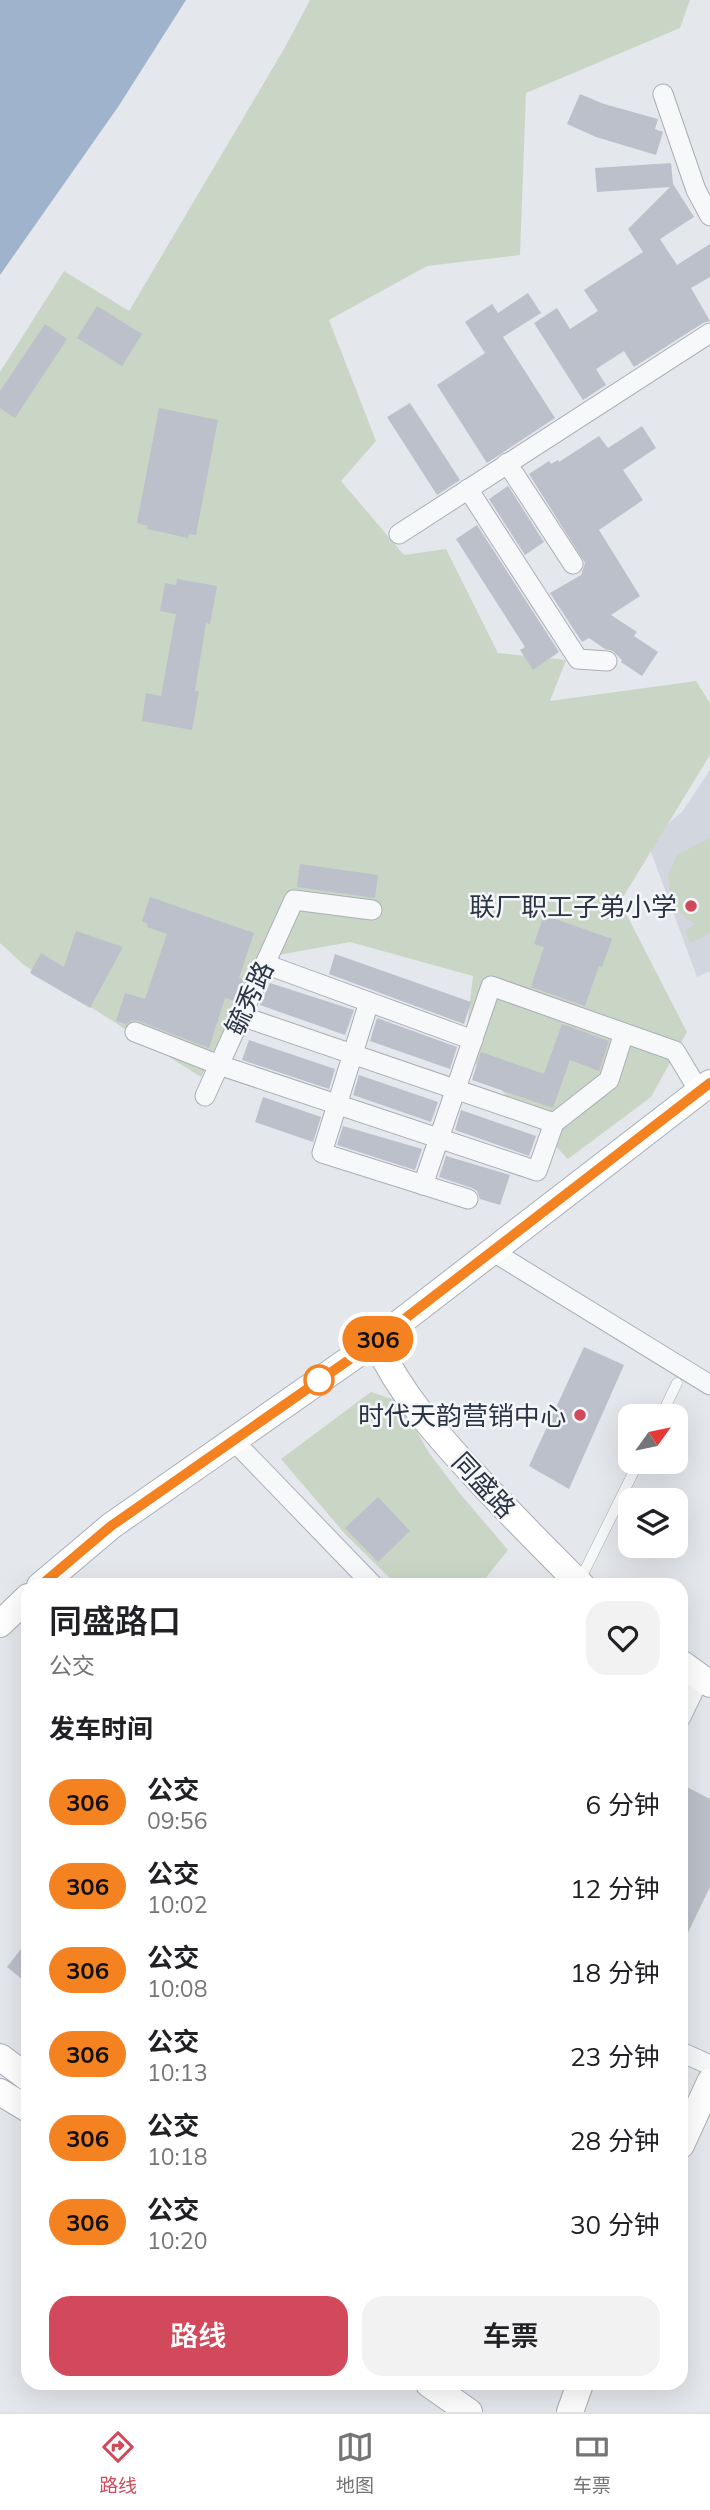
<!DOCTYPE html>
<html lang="zh">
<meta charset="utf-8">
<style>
:root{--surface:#fff;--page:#f2f2f2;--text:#202124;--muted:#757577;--line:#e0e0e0;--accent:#d1495b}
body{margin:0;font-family:Mulish,"Noto Sans SC",sans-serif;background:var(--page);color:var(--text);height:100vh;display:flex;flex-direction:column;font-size:26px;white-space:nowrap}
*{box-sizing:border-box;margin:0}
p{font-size:23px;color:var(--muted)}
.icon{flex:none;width:38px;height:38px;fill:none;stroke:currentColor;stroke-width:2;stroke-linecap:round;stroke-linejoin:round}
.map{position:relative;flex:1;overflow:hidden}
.drawer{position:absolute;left:21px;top:1578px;width:667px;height:812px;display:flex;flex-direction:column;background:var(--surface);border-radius:21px;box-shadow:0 7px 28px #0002}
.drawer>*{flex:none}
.badge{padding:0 14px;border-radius:23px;font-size:24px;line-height:46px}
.needle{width:46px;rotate:57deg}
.buttons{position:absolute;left:618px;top:1404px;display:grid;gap:14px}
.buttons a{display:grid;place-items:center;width:70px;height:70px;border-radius:14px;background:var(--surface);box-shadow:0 7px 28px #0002;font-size:35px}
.map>.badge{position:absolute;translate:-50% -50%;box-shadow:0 0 0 4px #fff}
h2{padding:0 28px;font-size:26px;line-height:63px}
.round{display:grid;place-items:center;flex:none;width:74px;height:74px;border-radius:21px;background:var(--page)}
.summary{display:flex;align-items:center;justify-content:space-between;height:119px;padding:0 28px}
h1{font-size:33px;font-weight:600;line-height:52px}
.button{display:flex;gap:14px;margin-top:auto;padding:14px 28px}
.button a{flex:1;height:80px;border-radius:21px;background:var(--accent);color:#fff;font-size:28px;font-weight:600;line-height:80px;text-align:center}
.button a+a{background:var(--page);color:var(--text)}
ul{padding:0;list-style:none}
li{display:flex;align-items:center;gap:21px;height:84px;padding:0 28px}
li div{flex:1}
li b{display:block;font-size:26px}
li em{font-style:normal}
li .badge{min-width:77px;font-weight:700;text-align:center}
.menu{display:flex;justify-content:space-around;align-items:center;height:98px;border-top:2px solid var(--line);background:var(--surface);font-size:19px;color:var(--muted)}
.menu a{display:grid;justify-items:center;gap:4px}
.menu .selected{color:var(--accent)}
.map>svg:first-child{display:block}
</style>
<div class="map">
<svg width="710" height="2412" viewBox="0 0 710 2412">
<rect width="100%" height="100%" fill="#e4e7ec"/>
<!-- built -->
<polygon fill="#d2d6de" points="710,770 710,971 697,977 647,841 682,812"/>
<!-- green -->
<g fill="#c9d6c5">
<polygon points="310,0 690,0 680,28 526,93 520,255 427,266 329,320 376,441 341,481 404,555 446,549 498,653 566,660 550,701 696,681 710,703 710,755 620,902 687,1032 651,1097 568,1159 464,1052 473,976 350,942 262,958 201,1077 24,965 0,943 0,372 64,271 129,311 284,49"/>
<polygon points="710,838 710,933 690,943 685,930 696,924 684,917 671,900 668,876 677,855"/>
<polygon points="371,1392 400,1402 429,1453 461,1495 508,1550 480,1585 397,1585 346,1535 281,1459"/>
</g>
<!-- water -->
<polygon fill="#9fb4cc" points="0,0 186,0 118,107 0,275"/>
<!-- building -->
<g fill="#bbc0ca">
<polygon points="580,94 604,104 658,119 655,129 663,132 656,155 596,137 567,124"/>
<polygon points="671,163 673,184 694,217 660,239 677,265 710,244 710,277 691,288 710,321 703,323 634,367 624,351 596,369 606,385 583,400 534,323 557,308 570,329 598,311 584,290 643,252 628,229 670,187 597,192 595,168"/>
<polygon points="528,293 541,313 503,337 555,418 487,463 437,385 485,353 465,322 492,304 498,313"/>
<polygon points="97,306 142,334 122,366 77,338"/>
<polygon points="45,324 67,339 15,418 0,408 0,391"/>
<polygon points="410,403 460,480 437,495 387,417"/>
<polygon points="159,408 218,420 196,535 189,534 188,538 147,529 148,526 137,523"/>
<polygon points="642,426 656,448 623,470 643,500 599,530 640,596 611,615 637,632 634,636 658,652 642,676 621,662 622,660 613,651 605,649 589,638 582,642 550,593 581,575 585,563 529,474 549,461 551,464 558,460 559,462 599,436 608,448"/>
<polygon points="508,486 544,542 525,555 489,499"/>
<polygon points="477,525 559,652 533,670 520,650 525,647 456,539"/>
<polygon points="177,579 217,586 210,624 206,623 195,691 199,691 192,730 142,721 146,693 161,696 176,614 160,611 165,583 176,585"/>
<polygon points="300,864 378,875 375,898 297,887"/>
<polygon points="150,897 254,933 239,978 244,980 235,1001 225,998 209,1048 139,1021 133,1020 126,1024 116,1021 125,993 145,999 167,934 147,927 148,924 142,921"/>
<polygon points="544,915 612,939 602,967 599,966 585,1006 531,987 544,947 534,944"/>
<polygon points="76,931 123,947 90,1008 30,973 41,953 64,967"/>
<polygon points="335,954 471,1002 464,1024 329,974"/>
<polygon points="270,983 354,1010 345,1035 260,1005"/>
<polygon points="377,1018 457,1047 450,1069 370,1041"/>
<polygon points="562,1024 609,1041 599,1071 570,1060 553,1108 472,1080 481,1052 544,1074"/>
<polygon points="249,1040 335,1069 329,1089 242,1060"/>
<polygon points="359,1075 438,1102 431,1122 353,1095"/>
<polygon points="263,1097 321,1117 313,1142 255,1122"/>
<polygon points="461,1110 536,1136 529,1156 455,1130"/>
<polygon points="343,1126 422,1149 415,1170 337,1145"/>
<polygon points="446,1156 510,1175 500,1205 480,1199 477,1191 472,1188 439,1177"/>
<polygon points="584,1347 624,1365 569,1489 529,1466"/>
<polygon points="378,1497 410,1531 378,1562 345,1528"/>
<polygon points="681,1784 710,1799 710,1887 681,1947"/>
<polygon points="28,1940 28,1984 7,1967"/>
</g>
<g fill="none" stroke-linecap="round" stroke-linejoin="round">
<!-- lane casing -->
<g stroke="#a9aeb7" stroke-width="11">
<g id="lane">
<polyline points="661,1416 677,1383"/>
<polyline points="580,1580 639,1461"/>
</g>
</g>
<!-- street casing -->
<g stroke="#a9aeb7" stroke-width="21">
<g id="street">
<polyline points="663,94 696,190 710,216"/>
<polyline points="507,463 573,564"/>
<polyline points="468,489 578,659 607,661"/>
<polyline points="399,534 710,333"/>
<polyline points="265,964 473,1040"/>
<polyline points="369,1002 322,1153 468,1199"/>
<polyline points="241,1016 554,1123"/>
<polyline points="135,1032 219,1065 537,1171 554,1123 609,1080 624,1033"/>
<polyline points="205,1096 294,900 372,910"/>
<polyline points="423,1185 491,986 675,1051 699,1091"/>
<polyline points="492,1251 710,1385"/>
<polyline points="233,1440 374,1586"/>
<polyline points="681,1717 696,1686"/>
<polyline points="681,2052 710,2065"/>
</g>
</g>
<!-- secondary casing -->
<g stroke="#a9aeb7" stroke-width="28">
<g id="secondary">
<path d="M376 1341C399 1393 438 1436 477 1478 511 1515 546 1550 582 1586"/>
<polyline points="40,1586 111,1526 376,1341 710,1083"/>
<polyline points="0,1624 28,1597"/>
<polyline points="681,1663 710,1684"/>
<polyline points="0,2057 28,2078"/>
<polyline points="0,2092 28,2109"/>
<polyline points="681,2145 710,2082"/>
<polyline points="429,2384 469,2412"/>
<polyline points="570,2412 580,2384"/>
</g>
</g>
<!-- lane -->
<use href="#lane" stroke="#f7f8fa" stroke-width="10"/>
<!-- street -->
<use href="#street" stroke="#f7f8fa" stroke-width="19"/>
<!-- secondary -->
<use href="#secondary" stroke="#fff" stroke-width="26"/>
</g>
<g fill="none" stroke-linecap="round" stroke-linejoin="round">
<!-- line casing -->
<g stroke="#fff" stroke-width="16">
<polyline id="line" points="40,1586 111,1526 376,1341 710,1083"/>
</g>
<!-- line -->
<use href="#line" stroke="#f58220" stroke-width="10"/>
</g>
<!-- markers -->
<g fill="#d1495b" stroke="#f4f6f9" stroke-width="2.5">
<circle cx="691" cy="906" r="7"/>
<circle cx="580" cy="1415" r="7"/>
</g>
<circle fill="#fff" stroke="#f58220" stroke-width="3.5" cx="319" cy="1380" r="14"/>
<g text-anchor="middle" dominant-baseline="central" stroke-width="5" stroke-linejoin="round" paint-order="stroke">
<!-- poi labels -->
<g font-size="26" fill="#2b3445" stroke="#f4f6f9" text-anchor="end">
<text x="677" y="906">联厂职工子弟小学</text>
<text x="566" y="1415">时代天韵营销中心</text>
</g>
<!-- street labels -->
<g font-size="26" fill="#2b3445" stroke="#f4f6f9">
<text transform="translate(249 998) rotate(-65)">毓秀路</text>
<text transform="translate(484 1485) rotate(47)">同盛路</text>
</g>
</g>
</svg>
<div class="buttons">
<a><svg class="needle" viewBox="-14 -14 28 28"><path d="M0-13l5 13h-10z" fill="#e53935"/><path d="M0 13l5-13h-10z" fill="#757577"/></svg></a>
<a><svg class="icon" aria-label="layers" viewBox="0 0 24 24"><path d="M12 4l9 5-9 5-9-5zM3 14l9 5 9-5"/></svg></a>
</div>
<b class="badge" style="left:378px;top:1339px;background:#f58220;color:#111">306</b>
<section class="drawer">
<div class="summary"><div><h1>同盛路口</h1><p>公交</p></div><a class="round"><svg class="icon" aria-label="heart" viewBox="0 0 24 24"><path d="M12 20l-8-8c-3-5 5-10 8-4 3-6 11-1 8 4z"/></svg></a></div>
<h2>发车时间</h2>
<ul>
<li><span class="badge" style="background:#f58220;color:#111">306</span><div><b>公交</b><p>09:56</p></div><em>6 分钟</em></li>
<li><span class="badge" style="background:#f58220;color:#111">306</span><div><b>公交</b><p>10:02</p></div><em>12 分钟</em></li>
<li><span class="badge" style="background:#f58220;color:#111">306</span><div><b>公交</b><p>10:08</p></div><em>18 分钟</em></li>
<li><span class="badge" style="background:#f58220;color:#111">306</span><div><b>公交</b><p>10:13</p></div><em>23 分钟</em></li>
<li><span class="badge" style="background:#f58220;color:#111">306</span><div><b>公交</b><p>10:18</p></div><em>28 分钟</em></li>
<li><span class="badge" style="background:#f58220;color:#111">306</span><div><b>公交</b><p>10:20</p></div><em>30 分钟</em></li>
</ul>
<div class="button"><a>路线</a><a>车票</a></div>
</section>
</div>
<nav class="menu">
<a class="selected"><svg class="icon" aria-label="directions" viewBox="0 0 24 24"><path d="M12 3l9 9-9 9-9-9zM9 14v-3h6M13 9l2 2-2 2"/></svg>路线</a>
<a><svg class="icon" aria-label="map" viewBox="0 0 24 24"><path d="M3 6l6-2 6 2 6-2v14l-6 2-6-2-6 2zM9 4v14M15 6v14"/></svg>地图</a>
<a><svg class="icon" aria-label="tickets" viewBox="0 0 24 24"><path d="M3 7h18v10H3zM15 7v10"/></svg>车票</a>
</nav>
